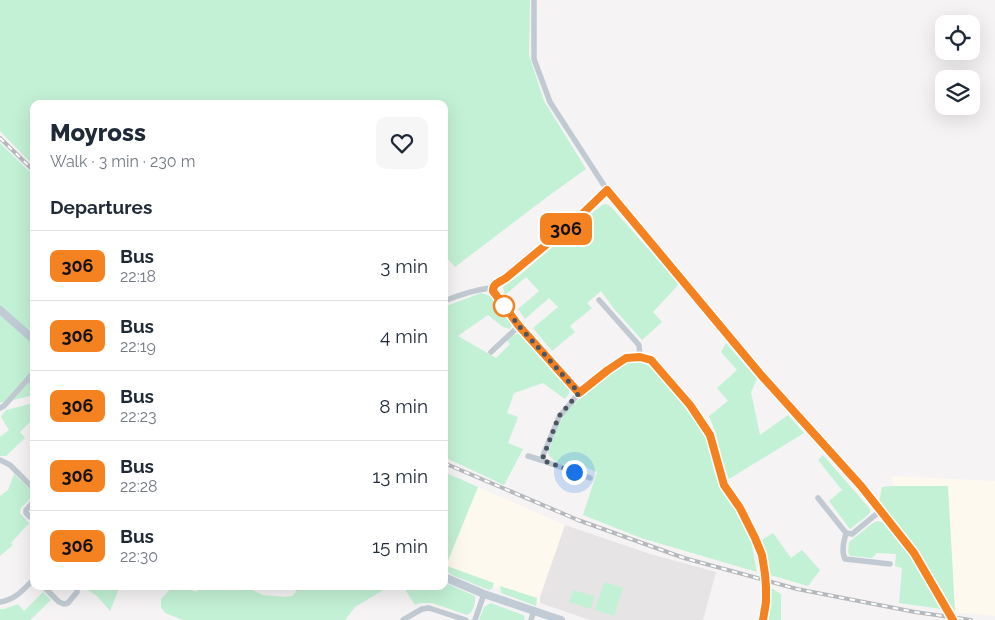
<!DOCTYPE html>
<meta charset="utf-8">
<style>
:root{--surface:#fff;--page:#f6f6f7;--text:#1f2937;--muted:#747a83;--line:#e0e1e3}
body{margin:0;font-family:Raleway,sans-serif;background:var(--page);color:var(--text);height:100vh;display:flex;flex-direction:column;font-size:19px;white-space:nowrap}
*{box-sizing:border-box;margin:0}
p{font-size:16px;color:var(--muted)}
.icon{flex:none;width:28px;height:28px;fill:none;stroke:currentColor;stroke-width:2;stroke-linecap:round;stroke-linejoin:round}
.map{position:relative;flex:1;overflow:hidden}
.sheet{position:absolute;left:30px;top:100px;width:418px;height:490px;display:flex;flex-direction:column;background:var(--surface);border-radius:10px;box-shadow:0 5px 20px #0002}
.sheet>*{flex:none}
.badge{padding:0 10px;border-radius:8px;font-size:18px;line-height:32px}
.fabs{position:absolute;left:935px;top:15px;display:grid;gap:10px}
.fabs a{display:grid;place-items:center;width:45px;height:45px;border-radius:10px;background:var(--surface);box-shadow:0 5px 20px #0002;font-size:25px}
.you{position:absolute;width:25px;height:25px;margin:-12px;border:4px solid #fff;border-radius:50%;background:#1a73e8;box-shadow:0 0 0 8px #1a73e833}
.map>.badge{position:absolute;translate:-50% -50%;box-shadow:0 0 0 2px #fff}
h2{padding:0 20px;font-size:19px;line-height:45px}
.round{display:grid;place-items:center;flex:none;width:52px;height:52px;border-radius:10px;background:var(--page)}
.overview{display:flex;align-items:center;justify-content:space-between;height:85px;padding:0 20px}
h1{font-size:24px;font-weight:800;line-height:38px}
ul{padding:0;list-style:none}
li{display:flex;align-items:center;gap:15px;height:70px;padding:0 20px;border-top:1px solid var(--line)}
li div{flex:1}
li b{display:block;font-size:19px}
li em{font-style:normal}
li .badge{min-width:55px;font-weight:700;text-align:center}
.map>svg:first-child{display:block}
</style>
<div class="map">
<svg width="995" height="620" viewBox="0 0 995 620">
<rect width="100%" height="100%" fill="#f5f3f3"/>
<!-- commercial -->
<g fill="#fdf9ef">
<polygon points="891,476 995,481 995,616 955,612 948,487 893,486"/>
<polygon points="478,487 565,525 540,597 540,603 444,568"/>
</g>
<!-- education -->
<polygon fill="#e6e4e5" points="565,525 650,554 716,572 703,620 590,620 540,603 540,597"/>
<!-- green -->
<g fill="#c3f1d5">
<polygon points="0,0 530,0 529,55 544,101 586,169 547,197 455,267 449,260 444,262 444,104 34,104 34,166 0,131"/>
<polygon points="0,143 34,176 34,395 0,403"/>
<polygon points="605,204 608,205 612,208 679,284 653,312 662,322 642,340 615,310 601,291 587,303 592,308 570,326 575,332 552,351 533,328 558,307 549,298 525,319 518,309 539,291 526,277 505,295 503,287 508,283 520,275 602,205"/>
<path d="M481 293 493 297 513 324 510 329 503 327 488 315 458 336 496 358 510 344 507 341C512 336 517 331 524 335L569 389V393L565 399 543 383 514 393 507 413 518 417 508 443 523 449 504 485 444 457V307Z"/>
<polygon points="726,343 757,379 751,392 760,435 788,415 804,433 729,479 723,464 716,433 709,416 728,401 717,388 737,370 721,352"/>
<path d="M634 361 651 366 668 385 704 430 715 475 734 505 751 541 757 572 641 538 583 515 597 472 580 465 577 470C567 466 552 464 548 452L558 426 564 415 571 406 621 365Z"/>
<polygon points="34,403 34,418 20,432 25,438 6,456 0,456 0,437 9,430 1,417 6,410"/>
<polygon points="823,455 870,509 870,512 868,515 850,529 829,501 842,490 818,460"/>
<polygon points="444,472 478,487 447,563 446,563 444,568"/>
<polygon points="14,474 33,492 33,496 21,508 20,513 29,523 11,543 13,545 0,556 0,496 8,490"/>
<polygon points="893,486 948,486 955,612 918,550 879,502 882,487"/>
<polygon points="878,521 883,523 918,566 941,609 899,603 902,568 895,566 896,554 877,553 872,558 850,556 848,552 849,542 873,523"/>
<polygon points="773,533 791,558 802,550 820,570 808,586 770,575 762,540"/>
<polygon points="447,566 494,583 492,589 489,590 452,575 445,569"/>
<polygon points="604,582 623,588 614,616 595,610"/>
<path d="M448 584 475 596C476 602 473 613 467 615L432 603H421L415 605 403 586H444V585Z"/>
<polygon points="81,586 120,586 110,611 97,596"/>
<polygon points="173,586 188,586 187,589 197,592 199,586 243,586 263,595 285,597 292,596 299,589 300,586 390,586 355,607 345,620 183,620 165,613 161,607 161,599"/>
<polygon points="500,586 537,598 536,606 501,593"/>
<polygon points="771,588 781,594 781,620 769,620"/>
<polygon points="573,590 595,596 591,609 569,602"/>
<polygon points="43,592 51,600 30,620 0,620 0,609 4,609 18,604 24,611"/>
<polygon points="491,603 523,615 525,618 524,620 479,620 484,607"/>
</g>
<g fill="none" stroke-linecap="round" stroke-linejoin="round">
<!-- street -->
<g stroke="#c1cad2" stroke-width="5.5">
<polyline points="534,0 534,59 550,102 607,190 761,375 861,486 914,553 941,598"/>
<polyline points="493,288 494,293 519,326 579,393"/>
<polyline points="599,300 639,345 640,357"/>
<path d="M444 301C460 295 476 289 493 288L496 284 506 279 576 220 607 190"/>
<polyline points="491,352 519,326"/>
<polyline points="28,379 34,384"/>
<polyline points="0,408 4,406 34,372"/>
<polyline points="528,456 541,460"/>
<polyline points="0,460 10,465 34,489"/>
<polyline points="590,478 541,460 559,417 579,393 608,370 625,358 640,357 651,360 690,405 710,435 724,485 740,508 755,538 762,555 765,574"/>
<polyline points="818,498 846,533 852,534 880,511"/>
<polyline points="34,501 26,510 26,513 30,517 34,516"/>
<path d="M846 533C844 541 841 551 845 559L890 564"/>
<polyline points="43,586 59,602 64,604 68,603 77,592 77,588 76,586"/>
<polyline points="297,588 297,586"/>
<path d="M0 602C15 600 24 589 34 579"/>
<polyline points="403,620 422,609 429,608 466,620"/>
<polyline points="475,620 484,594"/>
<polyline points="531,620 534,610"/>
<polyline points="763,620 766,602 766,587"/>
</g>
<!-- secondary -->
<g stroke="#c1cbd6" stroke-width="8">
<polyline points="0,310 34,340"/>
<polyline points="444,577 484,594 561,620"/>
</g>
<!-- rail casing -->
<g stroke="#b5b8bd" stroke-width="4">
<g id="rail">
<polyline points="0,138 34,171"/>
<polyline points="444,463 578,520 684,558 797,589 915,612 971,620"/>
</g>
</g>
<!-- rail -->
<use href="#rail" stroke="#fff" stroke-width="2" stroke-dasharray="5.5" stroke-linecap="butt"/>
<!-- street-bridge -->
<polyline stroke="#c1cad2" stroke-width="5.5" points="765,574 766,587"/>
</g>
<g fill="none" stroke-linecap="round" stroke-linejoin="round">
<!-- line casing -->
<g stroke="#fff" stroke-width="11">
<path id="line" d="M763 620 766 602V587L765 574 762 555 755 538 740 508 724 485 710 435 690 405 651 360 640 357 626 358 608 370 579 393 519 326 493 291C493 283 500 282 506 278L576 220 607 190 761 375 861 486 914 553 953 620"/>
</g>
<!-- line -->
<use href="#line" stroke="#f58220" stroke-width="8"/>
<!-- walk -->
<polyline stroke="#4a5661" stroke-width="5" stroke-dasharray="0 9" points="504,306 519,326 579,393 559,416 542,460 574,472"/>
</g>
<!-- markers -->
<circle fill="#fff" stroke="#f58220" stroke-width="2.5" cx="504" cy="306" r="10"/>
</svg>
<div class="fabs">
<a><svg class="icon" aria-label="locate" viewBox="0 0 24 24"><circle cx="12" cy="12" r="6"/><path d="M12 2v4M12 18v4M2 12h4M18 12h4"/></svg></a>
<a><svg class="icon" aria-label="layers" viewBox="0 0 24 24"><path d="M12 4l9 5-9 5-9-5zM3 14l9 5 9-5"/></svg></a>
</div>
<div class="you" style="left:574px;top:472px"></div>
<b class="badge" style="left:566px;top:229px;background:#f58220;color:#111">306</b>
<section class="sheet">
<div class="overview"><div><h1>Moyross</h1><p>Walk · 3 min · 230 m</p></div><a class="round"><svg class="icon" aria-label="heart" viewBox="0 0 24 24"><path d="M12 20l-8-8c-3-5 5-10 8-4 3-6 11-1 8 4z"/></svg></a></div>
<h2>Departures</h2>
<ul>
<li><span class="badge" style="background:#f58220;color:#111">306</span><div><b>Bus</b><p>22:18</p></div><em>3 min</em></li>
<li><span class="badge" style="background:#f58220;color:#111">306</span><div><b>Bus</b><p>22:19</p></div><em>4 min</em></li>
<li><span class="badge" style="background:#f58220;color:#111">306</span><div><b>Bus</b><p>22:23</p></div><em>8 min</em></li>
<li><span class="badge" style="background:#f58220;color:#111">306</span><div><b>Bus</b><p>22:28</p></div><em>13 min</em></li>
<li><span class="badge" style="background:#f58220;color:#111">306</span><div><b>Bus</b><p>22:30</p></div><em>15 min</em></li>
</ul>
</section>
</div>
